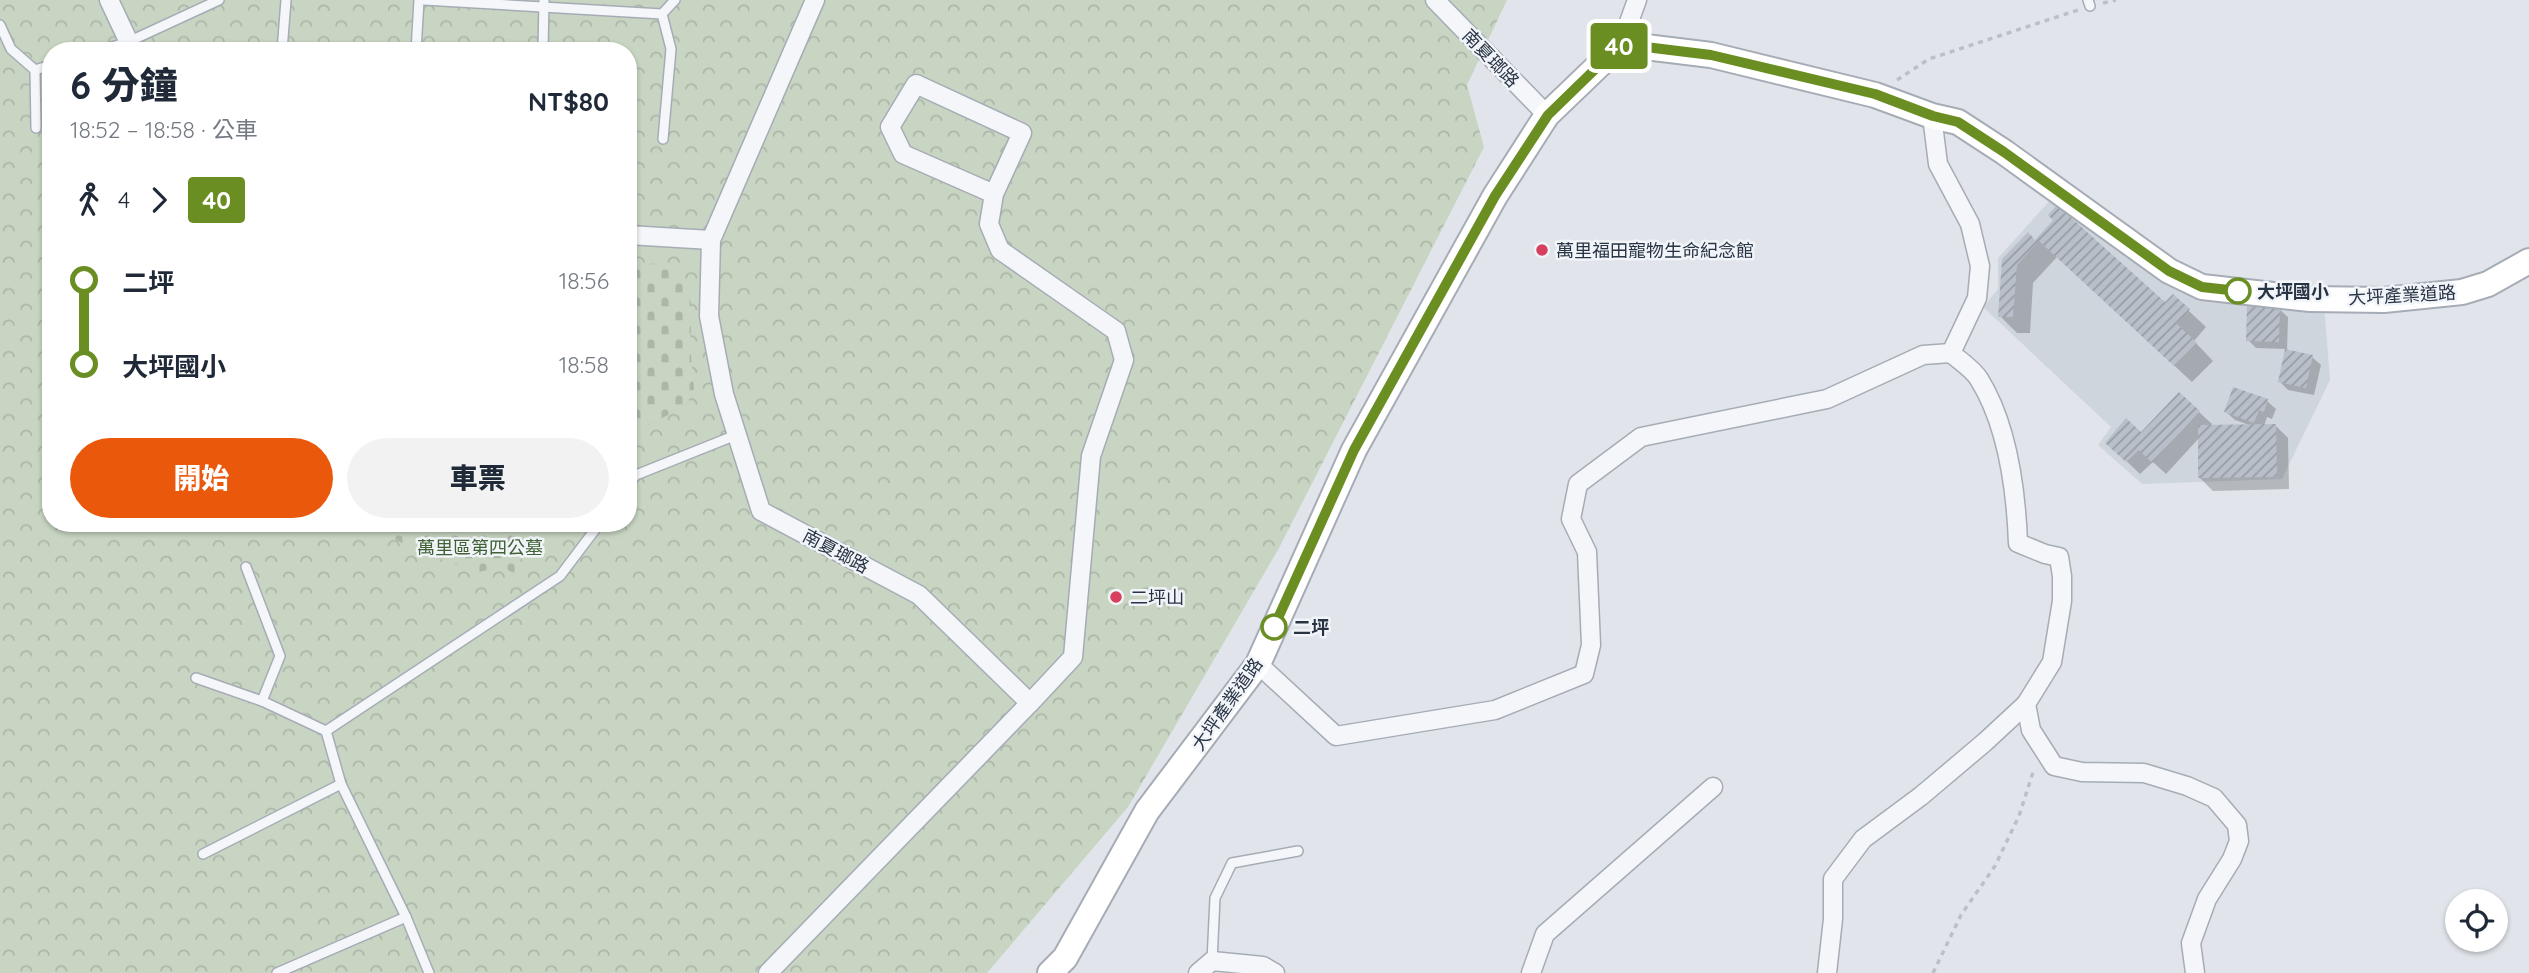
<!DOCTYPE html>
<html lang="zh-TW">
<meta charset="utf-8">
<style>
:root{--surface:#fff;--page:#f2f2f3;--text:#1f2937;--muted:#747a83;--accent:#ea580c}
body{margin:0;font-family:Quicksand,"Noto Sans TC",sans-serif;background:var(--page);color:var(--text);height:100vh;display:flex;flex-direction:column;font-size:26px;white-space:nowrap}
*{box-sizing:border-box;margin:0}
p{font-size:23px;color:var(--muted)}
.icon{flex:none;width:38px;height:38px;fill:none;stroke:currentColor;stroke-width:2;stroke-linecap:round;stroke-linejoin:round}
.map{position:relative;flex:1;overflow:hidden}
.side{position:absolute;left:42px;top:42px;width:595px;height:490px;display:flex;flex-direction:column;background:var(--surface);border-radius:28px;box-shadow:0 2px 5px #0004}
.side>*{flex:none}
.badge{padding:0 14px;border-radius:5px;font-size:24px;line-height:46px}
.buttons{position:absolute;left:2445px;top:889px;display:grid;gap:14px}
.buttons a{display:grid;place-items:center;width:63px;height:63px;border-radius:50%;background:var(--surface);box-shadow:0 2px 5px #0004;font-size:35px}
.map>.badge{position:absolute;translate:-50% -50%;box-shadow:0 0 0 4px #fff}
.legs{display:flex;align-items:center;gap:10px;height:77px;padding:0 28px;font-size:23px}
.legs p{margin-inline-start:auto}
.summary{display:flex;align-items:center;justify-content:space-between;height:119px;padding:0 28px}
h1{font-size:38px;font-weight:800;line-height:52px}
.button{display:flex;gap:14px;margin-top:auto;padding:14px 28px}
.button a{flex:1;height:80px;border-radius:42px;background:var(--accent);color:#fff;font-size:28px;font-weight:800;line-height:80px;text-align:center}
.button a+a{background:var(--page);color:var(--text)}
ul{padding:0 28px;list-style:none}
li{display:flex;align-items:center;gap:24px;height:84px;font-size:26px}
li i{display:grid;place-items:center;width:10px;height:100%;margin:0 9px;background:currentColor}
li i::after{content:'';width:18px;height:18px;margin:-9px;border:5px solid;border-radius:50%;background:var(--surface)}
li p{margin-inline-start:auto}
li:first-child i{background:linear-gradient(#0000 50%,currentColor 0)}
li:last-child i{background:linear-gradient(currentColor 50%,#0000 0)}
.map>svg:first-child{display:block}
</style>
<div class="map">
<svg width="2529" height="973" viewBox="0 0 2529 973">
<defs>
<pattern id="forest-crowns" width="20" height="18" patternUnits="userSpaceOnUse" patternTransform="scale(1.75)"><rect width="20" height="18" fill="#c8d5c2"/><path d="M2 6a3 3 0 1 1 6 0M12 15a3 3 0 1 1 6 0" fill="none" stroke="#acb7a8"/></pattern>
<pattern id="cemetery-stones" width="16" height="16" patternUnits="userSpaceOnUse" patternTransform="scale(1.75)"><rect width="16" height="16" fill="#c8d5c2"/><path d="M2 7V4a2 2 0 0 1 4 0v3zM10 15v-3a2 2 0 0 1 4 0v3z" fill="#acb7a8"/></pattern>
<pattern id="building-hatch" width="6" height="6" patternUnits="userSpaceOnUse" patternTransform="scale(1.75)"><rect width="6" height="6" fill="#b8bfc9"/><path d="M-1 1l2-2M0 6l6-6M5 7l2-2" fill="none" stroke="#969ca5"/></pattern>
</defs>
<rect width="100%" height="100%" fill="#e1e5eb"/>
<!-- built -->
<polygon fill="#cfd5dd" points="2054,196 2171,282 2324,304 2330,380 2282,479 2142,484 2098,445 2111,427 1983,307 1998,289 1998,258"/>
<!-- forest -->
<path fill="url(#forest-crowns)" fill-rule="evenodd" d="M0 0H1507L1467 85 1484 147 1279 548 1128 807 987 973H0ZM51 51H628V523H51Z"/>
<!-- cemetery -->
<g fill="url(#cemetery-stones)">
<polygon points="665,262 685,277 692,309 690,345 694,389 686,406 644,427 628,439 628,267"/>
<polygon points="359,523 544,523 522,555 516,575 502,566 479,572 428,555"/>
</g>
<!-- shadow -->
<g fill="#0003">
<polygon points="2055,220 2165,305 2174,297 2206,327 2194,341 2213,361 2192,382 2057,257 2033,283 2030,333 2017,333 2000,316 2004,259 2036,242"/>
<polygon points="2279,309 2288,317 2287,352 2312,357 2321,365 2314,395 2288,390 2280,382 2287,349 2256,348 2248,340"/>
<polygon points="2234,389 2267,401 2276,409 2272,419 2267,417 2264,426 2275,425 2288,438 2289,489 2213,491 2200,478 2200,437 2166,474 2153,462 2140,474 2120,455 2141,435 2199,412 2212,424 2210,426 2249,425 2235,420 2226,412"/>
</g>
<!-- building -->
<g fill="url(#building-hatch)">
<polygon points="2057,205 2165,302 2173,294 2190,309 2177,324 2197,343 2174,366 2039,241 2017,265 2013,317 1998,317 2002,259 2028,232 2035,240 2053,220 2048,215"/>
<polygon points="2247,306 2280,307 2279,342 2246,341"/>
<polygon points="2285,349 2313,355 2306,388 2278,382"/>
<polygon points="2233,387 2268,399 2264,412 2259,410 2254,423 2224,412"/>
<polygon points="2179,392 2200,411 2152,463 2139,450 2126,462 2105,443 2126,418 2141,432"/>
<polygon points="2276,424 2277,477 2198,478 2198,425"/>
</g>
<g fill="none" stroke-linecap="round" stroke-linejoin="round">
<!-- lane casing -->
<g stroke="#a6acb6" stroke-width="12">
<g id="lane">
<polyline points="424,0 662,14 675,0"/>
<polyline points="2088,0 2090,6"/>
<polyline points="662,14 671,49 663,139"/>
<polyline points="0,25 11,49 35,70 51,65"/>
<polyline points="99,51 128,42 219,0"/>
<polyline points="282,51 286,0"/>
<polyline points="416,51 419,0"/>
<polyline points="543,51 544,0"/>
<polyline points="35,70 36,128"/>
<polyline points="628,485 636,475 736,435"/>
<polyline points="246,567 280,656 262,701"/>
<polyline points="196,678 262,701 326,731"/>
<polyline points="203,854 341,784"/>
<polyline points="1212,961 1215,898 1232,863 1298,851"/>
<polyline points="277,973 406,917"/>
<polyline points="429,973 406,917 341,784 326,731 560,576 600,523"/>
</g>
</g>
<!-- street casing -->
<g stroke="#a6acb6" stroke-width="21">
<g id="street">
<polyline points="109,0 133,51"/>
<polyline points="1435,0 1547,115"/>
<polyline points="1621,44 1637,0"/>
<path d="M1932 116 1938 164 1970 224 1980 266 1977 298 1951 353C1960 361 1973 369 1979 379 2007 424 2016 490 2018 543L2045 554 2059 557 2062 576V601L2052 662 2026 704 2031 730 2054 766 2082 772 2144 773 2187 786 2214 798 2237 825 2239 841 2232 859 2207 899 2191 943 2195 973"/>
<polyline points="994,194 1022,133 916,84 890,127 903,154 994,194 989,224 1000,250 1116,331 1124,360 1091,456 1073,657 1030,703"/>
<polyline points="628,235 711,240"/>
<polyline points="1258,664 1336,736 1495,710 1584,674 1591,645 1587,552 1571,519 1578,484 1641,437 1827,399 1923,355 1951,353"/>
<polyline points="768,973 1030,703 919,595 761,511 724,394 709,316 711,240 815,0"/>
<polyline points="1198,973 1212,961 1263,966 1275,973"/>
<polyline points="1531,973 1545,934 1713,787"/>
<polyline points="1827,973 1833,919 1833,879 1863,839 1921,796 1985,742 2026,704"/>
</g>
</g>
<!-- secondary casing -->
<g stroke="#a6acb6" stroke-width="28">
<polyline id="secondary" points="1050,973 1065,958 1147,811 1258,664 1354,450 1495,196 1547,115 1621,44 1711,55 1875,95 1932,116 1958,122 2004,152 2169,271 2202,287 2310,299 2384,300 2462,292 2488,284 2529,261"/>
</g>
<!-- path -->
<g stroke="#bbc0c6" stroke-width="3.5" stroke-dasharray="5 5" stroke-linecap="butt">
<polyline points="2103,3 2116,0"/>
<polyline points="1897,80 1929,59 2078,10"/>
<polyline points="1933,973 1961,915 1995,866 2019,816 2034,769"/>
</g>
<!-- lane -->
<use href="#lane" stroke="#f4f6f9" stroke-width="9"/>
<!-- street -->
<use href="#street" stroke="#f4f6f9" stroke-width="18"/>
<!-- secondary -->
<use href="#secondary" stroke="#fff" stroke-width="24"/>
</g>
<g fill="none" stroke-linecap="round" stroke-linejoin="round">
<!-- line-1 casing -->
<g stroke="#fff" stroke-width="16">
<polyline id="line-1" points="1274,627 1354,450 1495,196 1548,115 1621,44 1711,55 1875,94 1933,116 1958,122 2004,152 2169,271 2202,287 2238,291"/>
</g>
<!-- line-1 -->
<use href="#line-1" stroke="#6b8e23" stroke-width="10"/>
</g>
<!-- markers -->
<g fill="#d73f5d" stroke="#f1f4f8" stroke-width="2.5">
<circle cx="1542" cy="250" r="7"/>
<circle cx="1116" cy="597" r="7"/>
</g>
<g fill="#fff" stroke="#6b8e23" stroke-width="3.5">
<circle cx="2238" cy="291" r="12"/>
<circle cx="1274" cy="627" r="12"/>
</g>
<g text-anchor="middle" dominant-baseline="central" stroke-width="5" stroke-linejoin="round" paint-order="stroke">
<!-- street labels -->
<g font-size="18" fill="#283444" stroke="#f1f4f8">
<text transform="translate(1491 58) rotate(46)">南夏瑯路</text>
<text transform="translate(2402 295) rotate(-3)">大坪產業道路</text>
<text transform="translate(836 551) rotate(28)">南夏瑯路</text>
<text transform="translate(1227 704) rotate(-55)">大坪產業道路</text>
</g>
<!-- poi labels -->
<g font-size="18" fill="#283444" stroke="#f1f4f8" text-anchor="start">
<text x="1556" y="250">萬里福田寵物生命紀念館</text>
<text x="1130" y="597">二坪山</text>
</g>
<!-- stop labels -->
<g font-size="18" font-weight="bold" fill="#283444" stroke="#f1f4f8" text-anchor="start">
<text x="2257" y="291">大坪國小</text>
<text x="1293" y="627">二坪</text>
</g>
<!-- park labels -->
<g font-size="18" fill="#3f6134" stroke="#f1f4f8">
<text x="480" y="547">萬里區第四公墓</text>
</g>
</g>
</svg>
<div class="buttons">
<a><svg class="icon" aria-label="locate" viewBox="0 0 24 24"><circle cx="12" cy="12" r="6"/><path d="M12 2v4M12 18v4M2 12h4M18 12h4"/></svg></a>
</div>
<b class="badge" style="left:1619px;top:46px;background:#6b8e23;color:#fff">40</b>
<section class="side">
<div class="summary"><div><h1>6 分鐘</h1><p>18:52 – 18:58 · 公車</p></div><b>NT$80</b></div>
<div class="legs"><svg class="icon" aria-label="walk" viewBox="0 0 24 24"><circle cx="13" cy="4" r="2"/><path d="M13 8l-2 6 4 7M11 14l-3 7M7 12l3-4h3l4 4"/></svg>4<svg class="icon" aria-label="forward" viewBox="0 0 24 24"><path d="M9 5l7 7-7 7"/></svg><b class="badge" style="background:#6b8e23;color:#fff">40</b></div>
<ul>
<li><i style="color:#6b8e23"></i><b>二坪</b><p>18:56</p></li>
<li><i style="color:#6b8e23"></i><b>大坪國小</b><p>18:58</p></li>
</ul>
<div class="button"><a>開始</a><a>車票</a></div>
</section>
</div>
